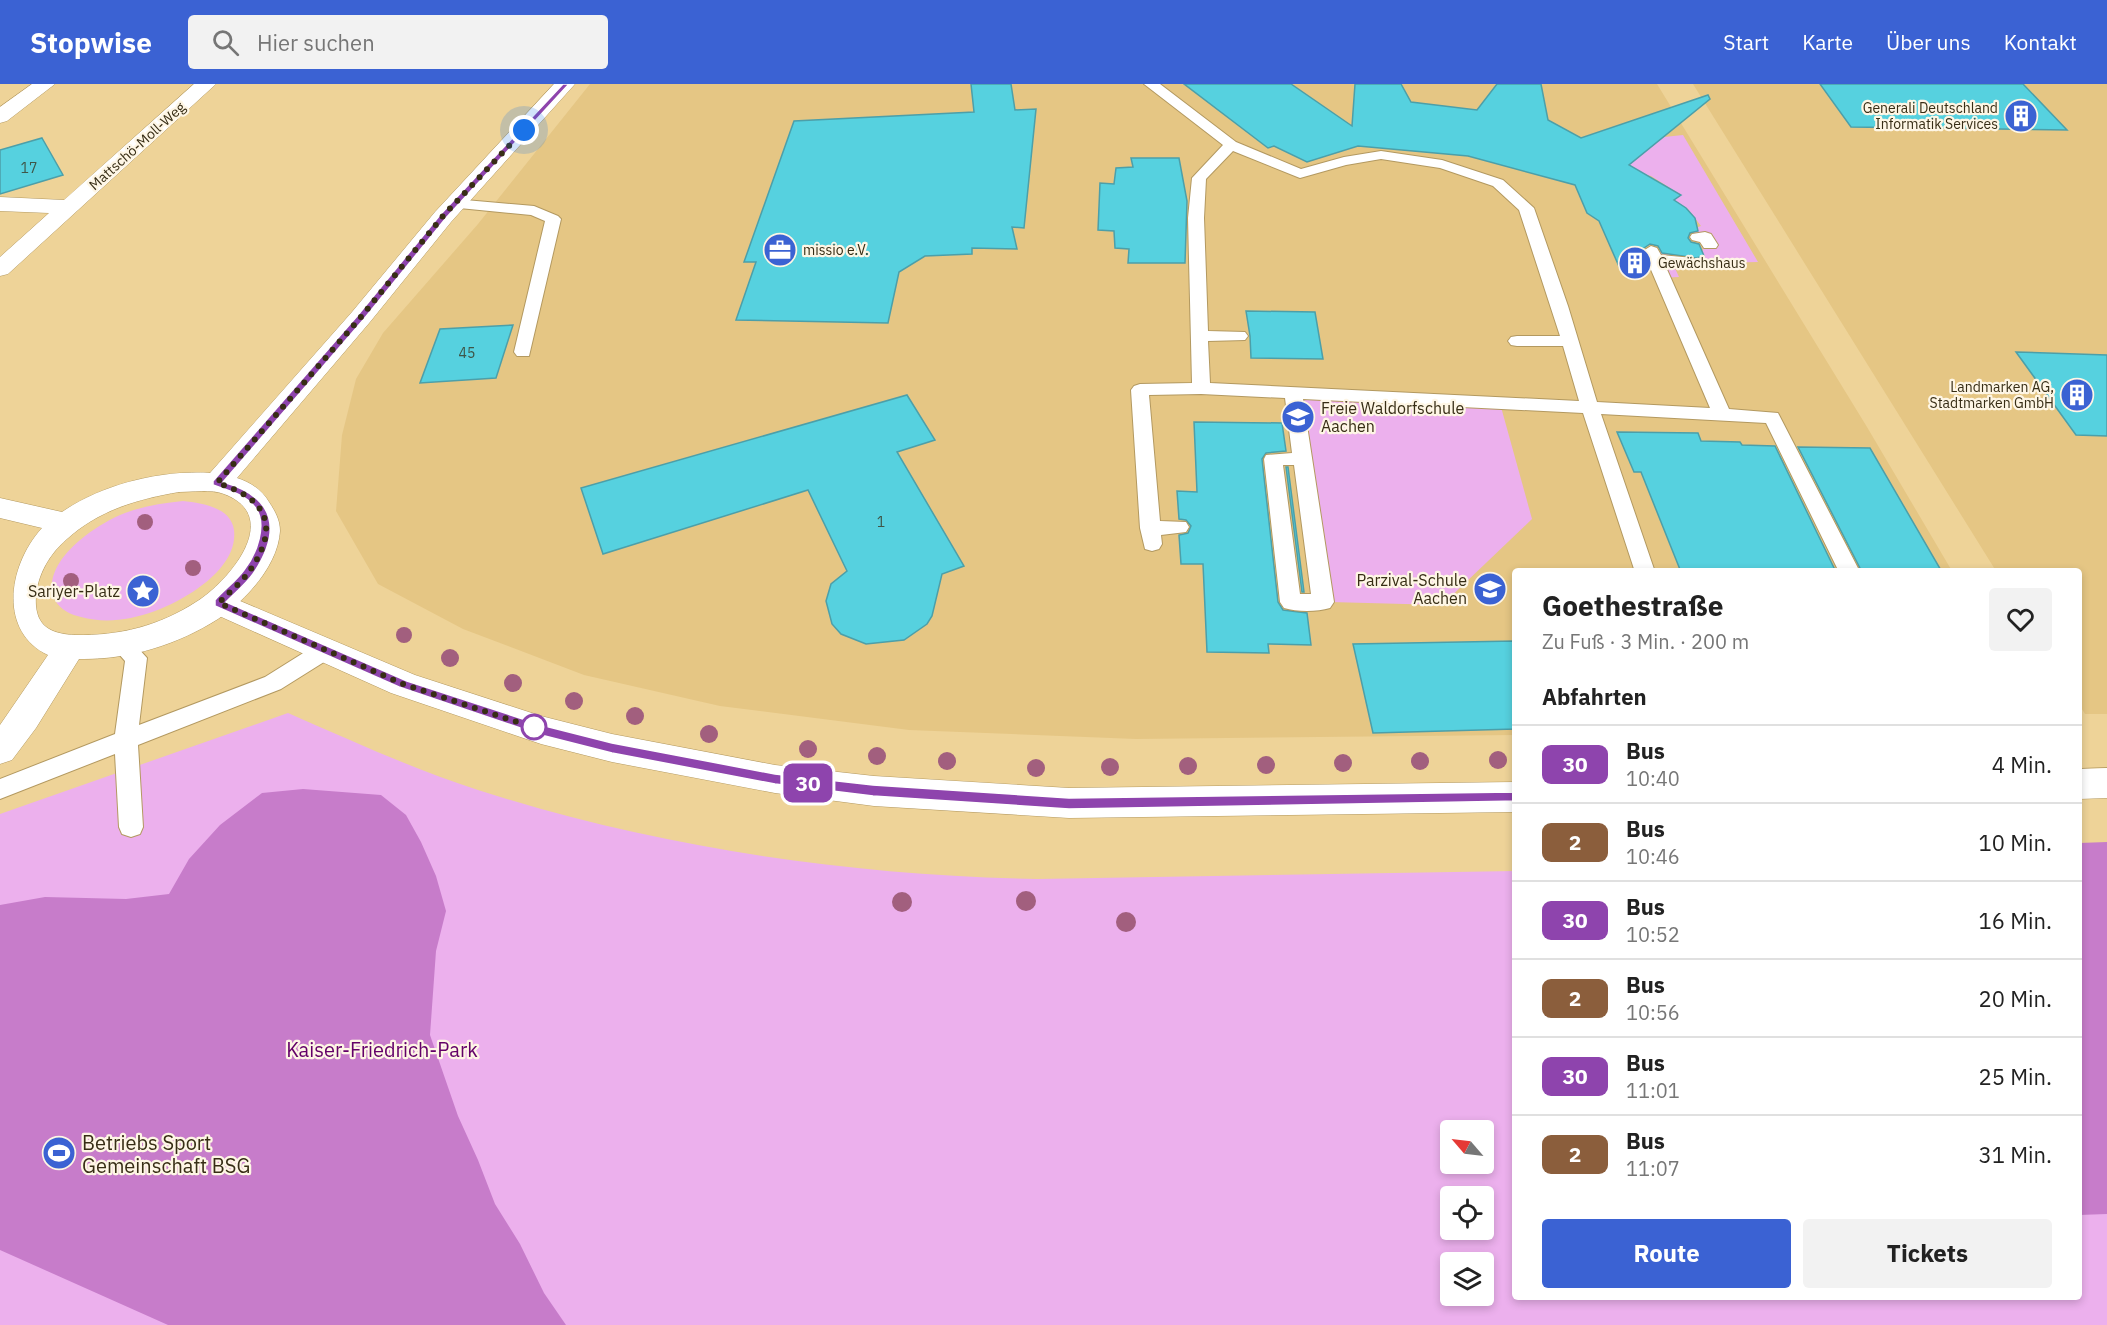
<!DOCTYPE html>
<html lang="de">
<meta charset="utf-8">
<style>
:root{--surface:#fff;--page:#f2f2f2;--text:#222;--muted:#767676;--line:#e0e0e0;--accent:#3b62d3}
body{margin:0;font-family:"IBM Plex Sans",sans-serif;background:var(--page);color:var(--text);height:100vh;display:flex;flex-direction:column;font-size:22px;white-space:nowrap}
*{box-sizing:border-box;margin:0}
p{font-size:20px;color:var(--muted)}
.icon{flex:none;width:33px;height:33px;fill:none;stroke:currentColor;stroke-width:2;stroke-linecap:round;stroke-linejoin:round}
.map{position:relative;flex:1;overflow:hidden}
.side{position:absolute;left:1512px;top:484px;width:570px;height:732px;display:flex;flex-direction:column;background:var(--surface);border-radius:6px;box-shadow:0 3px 9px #0003}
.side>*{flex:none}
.badge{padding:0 12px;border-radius:9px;font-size:21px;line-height:39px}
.needle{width:39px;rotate:298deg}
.tools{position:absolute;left:1440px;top:1036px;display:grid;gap:12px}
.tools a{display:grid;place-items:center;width:54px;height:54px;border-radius:6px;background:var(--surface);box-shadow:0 3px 9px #0003;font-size:30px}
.you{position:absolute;width:30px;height:30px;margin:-15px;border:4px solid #fff;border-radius:50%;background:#1a73e8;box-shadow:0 0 0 9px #1a73e833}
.map>.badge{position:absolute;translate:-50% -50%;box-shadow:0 0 0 3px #fff}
h2{padding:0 30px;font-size:22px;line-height:54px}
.round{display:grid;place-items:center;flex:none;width:63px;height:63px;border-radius:6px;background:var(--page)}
.head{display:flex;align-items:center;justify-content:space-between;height:102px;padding:0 30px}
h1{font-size:28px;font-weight:800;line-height:45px}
.button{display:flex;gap:12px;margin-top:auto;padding:12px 30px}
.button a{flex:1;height:69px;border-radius:6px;background:var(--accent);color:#fff;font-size:24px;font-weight:800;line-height:69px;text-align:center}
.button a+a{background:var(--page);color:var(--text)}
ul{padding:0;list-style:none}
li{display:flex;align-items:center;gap:18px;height:78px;padding:0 30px;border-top:2px solid var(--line)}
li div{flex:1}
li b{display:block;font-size:22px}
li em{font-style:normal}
li .badge{min-width:66px;font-weight:700;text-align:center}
header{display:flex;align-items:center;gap:36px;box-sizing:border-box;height:84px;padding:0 30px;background:var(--accent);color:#fff}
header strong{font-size:28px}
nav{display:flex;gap:33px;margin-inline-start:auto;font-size:21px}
.search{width:420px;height:54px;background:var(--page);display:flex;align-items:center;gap:15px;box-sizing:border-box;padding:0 21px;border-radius:6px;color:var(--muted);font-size:22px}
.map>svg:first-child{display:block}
</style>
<header>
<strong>Stopwise</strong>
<div class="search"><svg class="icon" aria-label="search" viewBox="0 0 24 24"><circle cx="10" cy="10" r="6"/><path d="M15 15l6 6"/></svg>Hier suchen</div>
<nav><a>Start</a><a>Karte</a><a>Über uns</a><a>Kontakt</a></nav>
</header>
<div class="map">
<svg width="2107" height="1241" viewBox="0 0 2107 1241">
<rect width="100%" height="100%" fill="#eed398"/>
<!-- built -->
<g fill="#e5c684">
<polygon points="590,0 1657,0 1867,343 1952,487 1515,488 1515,651 1136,655 909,646 720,622 584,591 463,545 378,500 336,427 342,351 356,295 383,249 478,140"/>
<polygon points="1693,0 2107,0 2107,630 2085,630 2079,620 2079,488 1996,487"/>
</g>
<!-- green -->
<g fill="#ecb0ed" fill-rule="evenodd">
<path d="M1683 51 1758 178 1673 180 1679 193 1659 194 1645 165C1662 165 1678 176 1697 174L1703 166 1702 157 1693 150 1686 147 1701 142 1688 125 1674 116 1681 111 1651 92 1615 83 1664 53Z"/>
<polygon points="1298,311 1501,323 1532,435 1442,521 1330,518"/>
<path d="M183 417C201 419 231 423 234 446 237 471 216 492 197 505 165 527 120 544 81 533 72 531 60 526 55 516 38 479 96 440 125 429 144 422 163 419 183 417Z"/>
<path d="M288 629C350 656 413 685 478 706 658 764 848 791 1037 795L1515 787V1214H2079V776H2107V1241H0V730ZM1450 1047H1484V1080H1450ZM1450 1113H1484V1146H1450ZM1450 1179H1484V1212H1450Z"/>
</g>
<!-- forest -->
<g fill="#c77cca">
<polygon points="303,705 381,711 406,731 421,758 436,792 446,827 436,867 430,951 458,1032 478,1076 495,1120 520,1160 544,1209 566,1241 168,1241 0,1166 0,821 45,813 126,815 169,810 189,775 220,741 262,709"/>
<polygon points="2107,758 2107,1130 2079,1131 2079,759"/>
</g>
<!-- building -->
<g fill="#56d1df" stroke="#4c9fa9" stroke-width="1.5">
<polygon points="971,0 1011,0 1015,26 1036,25 1024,144 1012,143 1017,165 972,164 972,170 925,172 899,188 888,239 736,236 756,178 744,178 794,37 974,28"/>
<polygon points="1184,0 1291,0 1352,42 1355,0 1401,0 1411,18 1477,26 1497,0 1541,0 1548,36 1581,54 1708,11 1710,15 1629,81 1681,111 1674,116 1686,124 1695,134 1698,147 1690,149 1688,154 1691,158 1699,160 1704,172 1696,174 1662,169 1658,162 1650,160 1641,166 1647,182 1621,187 1599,137 1587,129 1575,101 1468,72 1358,62 1307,78 1274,62 1268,64"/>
<polygon points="1820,0 2023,0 2067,46 1851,43"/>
<polygon points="42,54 63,91 0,110 0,66"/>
<polygon points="1131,74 1179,74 1187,117 1185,179 1128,179 1129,165 1115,164 1114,147 1098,146 1100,99 1114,100 1116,84 1133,83"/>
<polygon points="1246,227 1315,228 1323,275 1251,274 1250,252"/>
<polygon points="513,241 496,294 420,299 440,245"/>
<polygon points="2016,268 2107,271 2107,352 2076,351"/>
<polygon points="907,311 935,356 897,368 964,482 942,490 932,532 927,540 904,556 866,560 841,550 832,540 826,517 831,500 847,487 808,406 603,470 581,404"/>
<polygon points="1194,338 1282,339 1286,367 1266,369 1262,375 1278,518 1283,526 1307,529 1311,561 1268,560 1269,569 1207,568 1203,480 1181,480 1179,451 1188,449 1191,442 1186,436 1179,435 1177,407 1197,408"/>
<polygon points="1617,348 1698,349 1701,357 1740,358 1742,361 1775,362 1836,488 1681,488 1641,388 1634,388"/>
<polygon points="1798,363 1870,364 1942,488 1862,488"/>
<polygon points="1286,383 1288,383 1304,508 1302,508"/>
<polygon points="1515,557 1515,645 1373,649 1353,560"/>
</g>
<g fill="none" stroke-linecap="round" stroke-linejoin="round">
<!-- service casing -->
<g stroke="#b39960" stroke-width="2">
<g id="service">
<path d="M1144 0H1160L1236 58 1301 85 1344 73 1381 67 1442 76 1503 96 1534 124 1568 222 1597 318 1710 324 1643 167 1651 162 1657 164 1661 171 1693 174 1695 177 1693 180 1665 181 1729 325 1778 329 1860 488H1839L1766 339 1601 330 1655 488H1635L1583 329 1303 315 1334 518 1330 524C1317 528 1297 528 1284 524L1280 518 1264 375 1266 371 1292 369 1285 314 1201 310 1149 311 1160 437 1186 438 1189 443 1186 448 1161 451 1162 460 1159 465 1152 467 1145 465 1140 444 1131 306 1134 302 1140 300 1192 299 1188 134 1192 94 1223 61ZM1233 67 1300 94 1346 81 1381 75 1440 84 1493 102 1519 126 1560 252H1517L1511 253 1508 257 1511 261 1517 262H1563L1579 317 1210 299 1208 257 1245 256 1248 252 1245 248 1208 247 1204 134 1206 95ZM1283 381H1294L1311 510H1300Z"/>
<polygon points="454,115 534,122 558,132 561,135 529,272 517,272 514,268 545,137 531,131 449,123 446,120 449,117"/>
<polygon points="1705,148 1711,150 1718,161 1716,164 1704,164 1700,158 1692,156 1690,153 1692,150"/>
<polygon points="121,552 129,554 147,574 139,641 265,593 316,561 324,559 332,561 335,567 332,573 281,605 138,661 143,743 140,750 131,753 122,750 119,743 115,670 0,715 0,695 115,650 125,577 110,560 113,554"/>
</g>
</g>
<!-- minor casing -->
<g stroke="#b39960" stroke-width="1">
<g id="minor">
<polygon points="32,0 55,0 7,37 0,39 0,23"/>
<polygon points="194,0 216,0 8,190 0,192 0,173 49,129 0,127 0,113 64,116"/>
<path d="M554 0H575L451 138 370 238 237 394C250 398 262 406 269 418 275 427 280 436 280 447 278 482 245 517 218 535 177 561 128 576 79 575L36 644 12 676 0 680V641L48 571C0 549 6 484 42 444L0 434V414L62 428C103 400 161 386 210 389L352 228 435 128ZM179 408C193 408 211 405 224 410 285 433 227 499 196 518 159 542 119 552 75 551 55 550 38 545 36 522 34 496 48 471 67 455 99 426 138 415 179 408Z"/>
</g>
</g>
<!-- tertiary casing -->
<g stroke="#b39960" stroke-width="1">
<g id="tertiary">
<polygon points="219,508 415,591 541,632 612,650 775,681 874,692 1069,704 1515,698 1515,728 1069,734 874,722 775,709 612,678 541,660 391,609 208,527 204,519 208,511"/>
<polygon points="2107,684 2107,714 2079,715 2079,685"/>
</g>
</g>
<!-- service -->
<use href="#service" fill="#fff" fill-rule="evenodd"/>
<!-- minor -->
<use href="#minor" fill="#fff" fill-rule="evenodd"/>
<!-- tertiary -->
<use href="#tertiary" fill="#fff" fill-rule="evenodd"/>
</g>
<!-- trees -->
<g fill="#a25f7e">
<circle cx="145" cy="438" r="8"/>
<circle cx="193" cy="484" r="8"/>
<circle cx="71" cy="497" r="8"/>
<circle cx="404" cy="551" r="8"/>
<circle cx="450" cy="574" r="9"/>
<circle cx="513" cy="599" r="9"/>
<circle cx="574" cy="617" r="9"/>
<circle cx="635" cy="632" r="9"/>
<circle cx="709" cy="650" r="9"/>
<circle cx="808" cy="665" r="9"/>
<circle cx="877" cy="672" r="9"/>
<circle cx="1498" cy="676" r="9"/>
<circle cx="947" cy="677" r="9"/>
<circle cx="1420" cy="677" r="9"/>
<circle cx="1343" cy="679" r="9"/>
<circle cx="1266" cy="681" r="9"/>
<circle cx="1188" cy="682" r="9"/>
<circle cx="1110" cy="683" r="9"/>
<circle cx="1036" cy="684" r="9"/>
<circle cx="1026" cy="817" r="10"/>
<circle cx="902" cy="818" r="10"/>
<circle cx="1126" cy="838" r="10"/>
</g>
<!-- line -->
<path fill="#8e44ad" stroke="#fff" stroke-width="1.5" d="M563 0H569L446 134 364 235 223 398C276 413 282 447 253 490 246 500 235 509 226 518L407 597 541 641 612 659 775 690 873 701 1069 714 1515 708 1519 709 1521 713 1519 717 1069 725 873 712 775 700 612 669 541 651 399 603 215 522V516C224 506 236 497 244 486 256 471 269 439 254 422 244 410 227 406 213 401V397L358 231 440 131Z"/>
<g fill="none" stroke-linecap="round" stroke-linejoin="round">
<!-- walk -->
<path stroke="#372d15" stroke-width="6" stroke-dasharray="0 10.8" d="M524 46 443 132 361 233 217 399C268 414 281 444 248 489 240 500 228 509 219 519L403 600 541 646 534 643"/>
</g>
<!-- icons -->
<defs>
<g id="building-disc" transform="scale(1.725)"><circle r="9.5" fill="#3b62d3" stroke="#fef6e5"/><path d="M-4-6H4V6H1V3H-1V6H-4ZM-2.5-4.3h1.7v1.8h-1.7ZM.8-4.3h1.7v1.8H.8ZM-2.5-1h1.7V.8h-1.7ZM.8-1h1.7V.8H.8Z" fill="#fff"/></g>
<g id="office-disc" transform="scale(1.725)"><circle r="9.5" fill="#3b62d3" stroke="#fef6e5"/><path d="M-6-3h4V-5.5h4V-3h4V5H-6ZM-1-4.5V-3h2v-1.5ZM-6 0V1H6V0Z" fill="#fff"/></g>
<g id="school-disc" transform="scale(1.725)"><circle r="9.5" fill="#3b62d3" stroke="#fef6e5"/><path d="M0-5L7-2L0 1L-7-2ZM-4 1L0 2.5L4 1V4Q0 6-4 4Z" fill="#fff"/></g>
<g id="sight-disc" transform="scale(1.725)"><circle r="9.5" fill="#3b62d3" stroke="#fef6e5"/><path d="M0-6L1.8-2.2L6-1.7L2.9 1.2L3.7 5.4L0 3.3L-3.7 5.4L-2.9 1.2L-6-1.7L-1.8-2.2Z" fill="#fff"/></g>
<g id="stadium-disc" transform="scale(1.725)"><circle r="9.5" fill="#3b62d3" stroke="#fef6e5"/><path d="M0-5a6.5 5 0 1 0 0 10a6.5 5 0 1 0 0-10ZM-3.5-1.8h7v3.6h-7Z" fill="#fff"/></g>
</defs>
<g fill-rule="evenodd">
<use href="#building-disc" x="2021" y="32"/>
<use href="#office-disc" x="780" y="166"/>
<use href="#building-disc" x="1635" y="179"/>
<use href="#building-disc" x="2077" y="311"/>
<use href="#school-disc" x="1298" y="333"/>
<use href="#school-disc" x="1490" y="505"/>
<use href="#sight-disc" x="143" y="507"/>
<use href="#stadium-disc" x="59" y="1069"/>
</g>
<!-- markers -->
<circle fill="#fff" stroke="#8e44ad" stroke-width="3" cx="534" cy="643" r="12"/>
<g text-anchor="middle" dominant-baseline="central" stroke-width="4.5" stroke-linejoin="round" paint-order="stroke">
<!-- far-poi labels -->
<g font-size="14" fill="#372d15" stroke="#fef6e5" text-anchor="end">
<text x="1998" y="24">Generali Deutschland<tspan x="1998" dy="16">Informatik Services</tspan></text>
<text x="803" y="166" text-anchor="start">missio e.V.</text>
<text x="1658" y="179" text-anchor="start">Gewächshaus</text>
<text x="2054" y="303">Landmarken AG,<tspan x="2054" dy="16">Stadtmarken GmbH</tspan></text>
</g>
<!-- far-street labels -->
<g font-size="14" fill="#372d15" stroke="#fef6e5">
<text transform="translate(137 62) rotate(-42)">Mattschö-Moll-Weg</text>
</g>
<!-- number labels -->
<g font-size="14" fill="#3f5648">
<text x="29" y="84">17</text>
<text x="467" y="269">45</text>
<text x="881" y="438">1</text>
</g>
<!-- poi labels -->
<g font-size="16" fill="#372d15" stroke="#fef6e5" text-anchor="end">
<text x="1321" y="324" text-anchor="start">Freie Waldorfschule<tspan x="1321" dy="18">Aachen</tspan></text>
<text x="1467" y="496">Parzival-Schule<tspan x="1467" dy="18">Aachen</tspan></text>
<text x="120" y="507">Sariyer-Platz</text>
</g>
<!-- near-park labels -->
<g font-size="20" fill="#630068" stroke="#fef6e5">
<text x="382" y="965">Kaiser-Friedrich-Park</text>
</g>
<!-- near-poi labels -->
<g font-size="20" fill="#372d15" stroke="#fef6e5" text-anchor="start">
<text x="82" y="1058">Betriebs Sport<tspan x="82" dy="23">Gemeinschaft BSG</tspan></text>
</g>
</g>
</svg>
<div class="tools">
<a><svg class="needle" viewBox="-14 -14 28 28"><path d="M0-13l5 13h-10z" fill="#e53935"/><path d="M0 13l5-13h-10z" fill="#767676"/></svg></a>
<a><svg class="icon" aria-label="locate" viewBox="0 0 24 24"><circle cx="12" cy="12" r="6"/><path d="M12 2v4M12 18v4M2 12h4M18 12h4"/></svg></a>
<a><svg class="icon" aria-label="layers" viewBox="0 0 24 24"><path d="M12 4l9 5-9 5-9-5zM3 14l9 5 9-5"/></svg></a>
</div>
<div class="you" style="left:524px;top:46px"></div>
<b class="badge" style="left:808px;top:699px;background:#8e44ad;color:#fff">30</b>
<section class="side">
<div class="head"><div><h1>Goethestraße</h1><p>Zu Fuß · 3 Min. · 200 m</p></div><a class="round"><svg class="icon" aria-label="heart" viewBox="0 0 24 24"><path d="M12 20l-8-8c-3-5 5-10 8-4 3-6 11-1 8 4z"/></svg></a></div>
<h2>Abfahrten</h2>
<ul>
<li><span class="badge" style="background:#8e44ad;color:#fff">30</span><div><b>Bus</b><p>10:40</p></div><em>4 Min.</em></li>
<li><span class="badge" style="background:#8b5e3c;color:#fff">2</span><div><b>Bus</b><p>10:46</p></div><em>10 Min.</em></li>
<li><span class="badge" style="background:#8e44ad;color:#fff">30</span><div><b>Bus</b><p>10:52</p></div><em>16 Min.</em></li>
<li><span class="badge" style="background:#8b5e3c;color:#fff">2</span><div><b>Bus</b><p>10:56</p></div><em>20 Min.</em></li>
<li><span class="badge" style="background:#8e44ad;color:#fff">30</span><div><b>Bus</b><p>11:01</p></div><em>25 Min.</em></li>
<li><span class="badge" style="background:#8b5e3c;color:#fff">2</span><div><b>Bus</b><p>11:07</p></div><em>31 Min.</em></li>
</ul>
<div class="button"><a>Route</a><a>Tickets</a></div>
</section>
</div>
